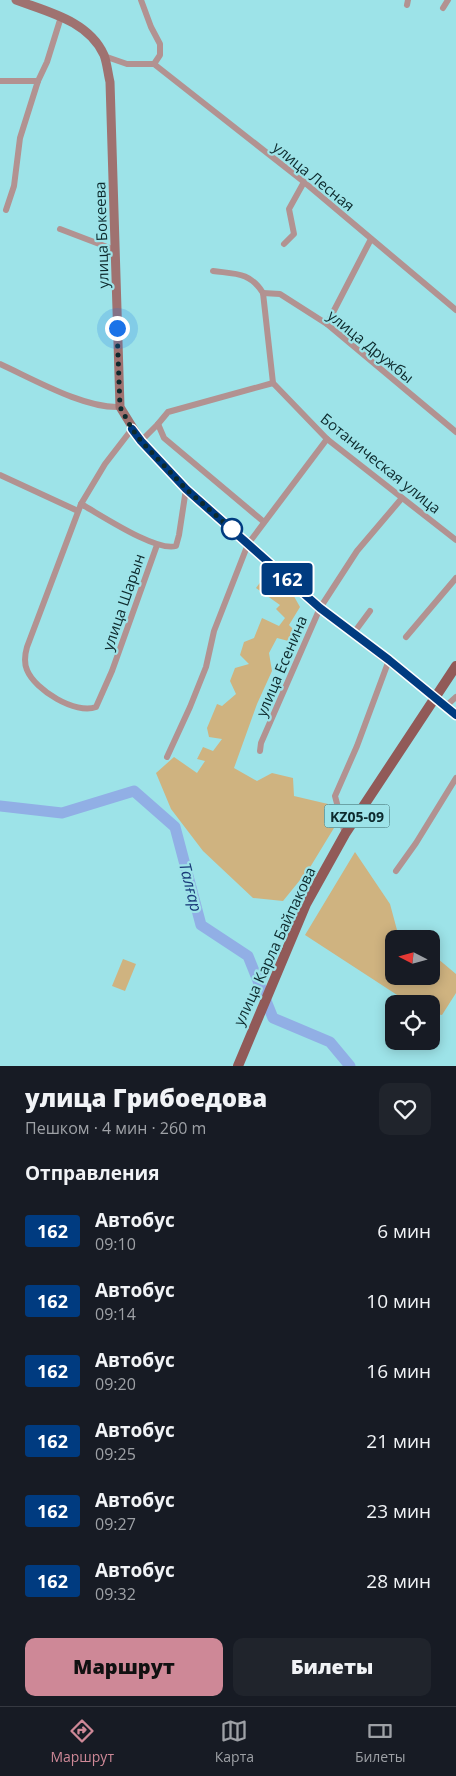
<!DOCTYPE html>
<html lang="ru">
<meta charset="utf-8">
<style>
:root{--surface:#171b24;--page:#20242c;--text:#f1f3f6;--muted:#9ea1a6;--line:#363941;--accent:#ce8897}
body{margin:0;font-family:"Open Sans",sans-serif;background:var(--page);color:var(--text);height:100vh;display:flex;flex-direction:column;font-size:19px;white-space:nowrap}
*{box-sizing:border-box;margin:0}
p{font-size:16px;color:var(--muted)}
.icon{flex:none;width:28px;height:28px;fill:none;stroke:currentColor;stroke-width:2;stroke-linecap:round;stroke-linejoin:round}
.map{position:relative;height:1066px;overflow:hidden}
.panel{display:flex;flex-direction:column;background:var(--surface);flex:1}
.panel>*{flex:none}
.badge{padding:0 10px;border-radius:4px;font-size:18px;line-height:32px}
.needle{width:32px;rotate:276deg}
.fabs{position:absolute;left:385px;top:930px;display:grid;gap:10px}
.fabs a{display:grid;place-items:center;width:55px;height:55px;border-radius:10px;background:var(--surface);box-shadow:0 2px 12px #0003;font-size:25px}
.you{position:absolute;width:25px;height:25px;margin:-12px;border:4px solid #fff;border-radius:50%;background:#1a73e8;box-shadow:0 0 0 8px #1a73e833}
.map>.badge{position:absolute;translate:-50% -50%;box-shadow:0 0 0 2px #fff}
h2{padding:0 25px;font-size:19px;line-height:45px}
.round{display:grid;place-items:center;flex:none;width:52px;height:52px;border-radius:10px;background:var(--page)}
.head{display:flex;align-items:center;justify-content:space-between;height:85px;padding:0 25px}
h1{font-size:24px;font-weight:800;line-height:38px}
.primary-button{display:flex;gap:10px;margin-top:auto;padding:10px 25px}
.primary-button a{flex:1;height:58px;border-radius:10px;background:var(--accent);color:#111;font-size:20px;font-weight:800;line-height:58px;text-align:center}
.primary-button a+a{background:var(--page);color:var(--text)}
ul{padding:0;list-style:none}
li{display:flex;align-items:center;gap:15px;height:70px;padding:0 25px}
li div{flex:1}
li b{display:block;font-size:19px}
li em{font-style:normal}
li .badge{min-width:55px;font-weight:700;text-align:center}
.tab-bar{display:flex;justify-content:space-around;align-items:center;height:70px;border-top:1px solid var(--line);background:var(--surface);font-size:14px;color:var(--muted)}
.tab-bar a{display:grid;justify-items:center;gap:2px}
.tab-bar .active{color:var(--accent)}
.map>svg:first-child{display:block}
</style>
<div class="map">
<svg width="456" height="1066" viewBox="0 0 456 1066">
<rect width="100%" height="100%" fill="#9de3e8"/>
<!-- green -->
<g fill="#cfb380">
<polygon points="262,580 291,591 300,607 289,625 299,635 296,643 277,638 269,653 272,671 257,704 234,768 257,781 272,773 293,778 294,796 328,804 337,823 309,869 283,901 253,898 203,851 171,809 156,773 174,757 197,773 205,761 197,759 203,747 213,751 222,739 209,737 207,728 217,704 222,706 236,694 230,681 235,668 249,664 240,655 244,642 254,638 262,618 279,626 285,618 276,609 280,605 256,588"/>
<polygon points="355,852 390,904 397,930 410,939 394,939 394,976 431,976 431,953 456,974 456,993 442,1015 431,1013 431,1004 411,1004 305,935"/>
<polygon points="123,959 136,964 125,991 112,986"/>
</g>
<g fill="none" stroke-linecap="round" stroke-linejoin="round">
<!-- river -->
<polyline stroke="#91afe5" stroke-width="11" points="0,806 62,813 134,791 175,827 201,925 248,956 273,1018 330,1042 350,1066"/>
<!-- minor -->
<g stroke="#b29291" stroke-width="6">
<polyline points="407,5 408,0"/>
<polyline points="443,8 448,0"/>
<polyline points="104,56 127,64 154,64 160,55 160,44 151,27 141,0"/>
<polyline points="154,64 304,182 456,310"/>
<polyline points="0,81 38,81"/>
<polyline points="6,210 14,186 20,138 38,81 47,62 61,17"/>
<polyline points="60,229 115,250"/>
<polyline points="284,244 294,234 289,209 304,182"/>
<path d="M213 271C235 274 250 272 263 293L273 383 327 439 456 540"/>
<polyline points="263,293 280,294 327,324 456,432"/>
<polyline points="327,324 371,239"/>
<path d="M0 364C33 379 85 409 120 407"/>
<polyline points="158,424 164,438 264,522"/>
<path d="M132 429 105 464 81 504 27 647C25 654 24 663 27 670 35 690 76 715 96 707L112 671 157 545"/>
<polyline points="141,441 158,424 168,412 273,383"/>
<polyline points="0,475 78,511"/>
<path d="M81 504C101 515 156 552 176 546L179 535 186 489"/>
<polyline points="353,634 370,611"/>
<polyline points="406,637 456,578"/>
<polyline points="435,697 456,715"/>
<polyline points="446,706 456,697"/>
<polyline points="260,751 261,743 320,608 357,551 402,498"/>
<polyline points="167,757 190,707 206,667 214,631 248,544 327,439"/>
<polyline points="345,834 335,796 357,746 389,660"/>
<polyline points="396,871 416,843 456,778"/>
</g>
<!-- secondary -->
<path stroke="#9f7270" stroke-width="9" d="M16 0C48 12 89 21 104 55 107 63 108 74 110 82L120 407 141 441 186 489 320 608 435 697"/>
<!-- primary -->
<polyline stroke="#915a58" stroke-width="10" points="238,1066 306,904 345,834 456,666"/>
</g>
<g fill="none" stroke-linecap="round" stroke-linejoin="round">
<!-- line casing -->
<g stroke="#fff" stroke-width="11">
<polyline id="line" points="132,429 141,441 186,489 320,608 389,660 456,715"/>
</g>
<!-- line -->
<use href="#line" stroke="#003b80" stroke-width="8"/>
<!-- walk -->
<polyline stroke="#0d2a2d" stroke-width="5" stroke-dasharray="0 9" points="117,328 120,407 132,429 141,441 186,489 236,533 232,529"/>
</g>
<!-- markers -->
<circle fill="#fff" stroke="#003b80" stroke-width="2.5" cx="232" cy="529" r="10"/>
<g text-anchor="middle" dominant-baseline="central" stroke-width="4.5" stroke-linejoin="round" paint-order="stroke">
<!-- shield labels -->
<rect fill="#9de3e8" stroke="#386265" stroke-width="1" x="324.5" y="804.5" width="65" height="23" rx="4"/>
<g font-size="14" font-weight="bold" fill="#0d2a2d">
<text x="357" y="816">KZ05-09</text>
</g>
<!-- street labels -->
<g font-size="15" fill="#0d2a2d" stroke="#9de3e8">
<text transform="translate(314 176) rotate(39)">улица Лесная</text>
<text transform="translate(101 235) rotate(-92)">улица Бокеева</text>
<text transform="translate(371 346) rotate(39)">улица Дружбы</text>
<text transform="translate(381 463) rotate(39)">Ботаническая улица</text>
<text transform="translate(123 602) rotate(-71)">улица Шарын</text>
<text transform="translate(281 666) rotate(-67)">улица Есенина</text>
<text transform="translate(274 946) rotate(-65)">улица Карла Байпакова</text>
</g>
<!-- water labels -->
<g font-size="16" font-style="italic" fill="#193a79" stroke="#9de3e8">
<text transform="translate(191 887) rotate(76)">Талғар</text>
</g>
</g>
</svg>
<div class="fabs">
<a><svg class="needle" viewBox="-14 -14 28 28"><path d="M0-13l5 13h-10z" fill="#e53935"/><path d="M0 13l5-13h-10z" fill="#9ea1a6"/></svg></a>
<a><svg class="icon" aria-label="locate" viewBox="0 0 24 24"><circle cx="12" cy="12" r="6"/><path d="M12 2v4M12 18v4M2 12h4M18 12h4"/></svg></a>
</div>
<div class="you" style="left:117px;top:328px"></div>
<b class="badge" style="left:287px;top:579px;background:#003b80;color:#fff">162</b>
</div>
<section class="panel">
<div class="head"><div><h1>улица Грибоедова</h1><p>Пешком · 4 мин · 260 m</p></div><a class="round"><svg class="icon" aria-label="heart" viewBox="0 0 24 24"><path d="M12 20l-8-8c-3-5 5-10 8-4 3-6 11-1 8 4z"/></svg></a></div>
<h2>Отправления</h2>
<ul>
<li><span class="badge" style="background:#003b80;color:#fff">162</span><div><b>Автобус</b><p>09:10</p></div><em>6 мин</em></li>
<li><span class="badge" style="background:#003b80;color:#fff">162</span><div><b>Автобус</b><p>09:14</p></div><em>10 мин</em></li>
<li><span class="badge" style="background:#003b80;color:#fff">162</span><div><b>Автобус</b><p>09:20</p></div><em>16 мин</em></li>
<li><span class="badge" style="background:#003b80;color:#fff">162</span><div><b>Автобус</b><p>09:25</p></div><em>21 мин</em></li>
<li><span class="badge" style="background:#003b80;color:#fff">162</span><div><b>Автобус</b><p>09:27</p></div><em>23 мин</em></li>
<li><span class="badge" style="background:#003b80;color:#fff">162</span><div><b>Автобус</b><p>09:32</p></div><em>28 мин</em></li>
</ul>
<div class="primary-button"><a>Маршрут</a><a>Билеты</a></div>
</section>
<nav class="tab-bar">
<a class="active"><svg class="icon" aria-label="directions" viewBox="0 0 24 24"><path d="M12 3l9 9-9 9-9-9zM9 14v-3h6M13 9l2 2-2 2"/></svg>Маршрут</a>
<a><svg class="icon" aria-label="map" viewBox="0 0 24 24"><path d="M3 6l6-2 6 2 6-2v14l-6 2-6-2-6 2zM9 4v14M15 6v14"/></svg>Карта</a>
<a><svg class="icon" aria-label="tickets" viewBox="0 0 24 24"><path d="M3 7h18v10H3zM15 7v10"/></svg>Билеты</a>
</nav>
